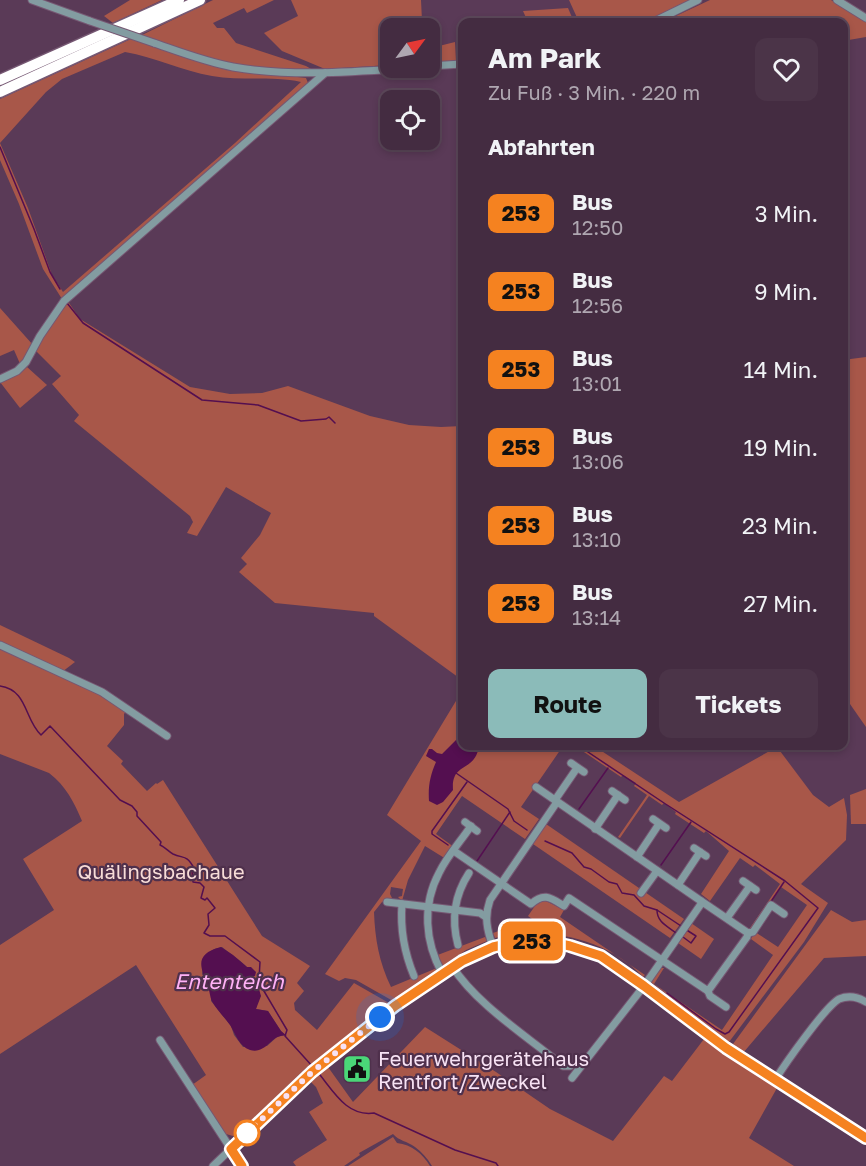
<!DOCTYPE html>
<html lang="de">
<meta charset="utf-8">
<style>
:root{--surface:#442c41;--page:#4b3448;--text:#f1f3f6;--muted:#afa7b1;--line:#5c485a;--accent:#8bbbb9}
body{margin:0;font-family:"Golos Text",sans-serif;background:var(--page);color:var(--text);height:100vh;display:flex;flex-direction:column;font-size:22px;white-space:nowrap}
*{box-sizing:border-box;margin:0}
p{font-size:20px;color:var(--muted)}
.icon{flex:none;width:33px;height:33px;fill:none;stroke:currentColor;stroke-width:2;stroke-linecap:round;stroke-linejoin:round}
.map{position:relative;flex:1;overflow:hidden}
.details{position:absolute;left:458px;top:18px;width:390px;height:732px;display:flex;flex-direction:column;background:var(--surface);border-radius:12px;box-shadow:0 3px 9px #0003,0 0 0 2px var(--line)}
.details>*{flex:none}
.badge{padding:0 12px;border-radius:9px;font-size:21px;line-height:39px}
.needle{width:39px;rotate:57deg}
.tools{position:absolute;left:380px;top:18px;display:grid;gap:12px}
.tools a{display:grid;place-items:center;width:60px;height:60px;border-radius:12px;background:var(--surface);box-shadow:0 3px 9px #0003,0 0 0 2px var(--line);font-size:30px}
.you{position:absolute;width:30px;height:30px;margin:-15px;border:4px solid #fff;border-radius:50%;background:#1a73e8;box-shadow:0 0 0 9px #1a73e833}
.map>.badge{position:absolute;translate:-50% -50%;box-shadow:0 0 0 3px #fff}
h2{padding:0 30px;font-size:22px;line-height:54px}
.round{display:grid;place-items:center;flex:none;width:63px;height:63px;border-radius:12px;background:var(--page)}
.overview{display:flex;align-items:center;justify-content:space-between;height:102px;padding:0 30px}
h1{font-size:28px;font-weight:700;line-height:45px}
.cta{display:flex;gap:12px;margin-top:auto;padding:12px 30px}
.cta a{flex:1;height:69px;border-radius:12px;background:var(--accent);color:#111;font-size:24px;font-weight:700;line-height:69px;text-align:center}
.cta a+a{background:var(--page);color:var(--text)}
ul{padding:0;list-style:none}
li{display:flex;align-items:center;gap:18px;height:78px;padding:0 30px}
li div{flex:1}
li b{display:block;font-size:22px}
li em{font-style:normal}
li .badge{min-width:66px;font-weight:700;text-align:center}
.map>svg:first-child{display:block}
</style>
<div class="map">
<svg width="866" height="1166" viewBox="0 0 866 1166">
<rect width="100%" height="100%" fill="#5a3a57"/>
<!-- green -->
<g fill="#a85749" fill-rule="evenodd">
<polygon points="130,0 162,0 113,23 104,16"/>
<polygon points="213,0 274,0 247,13 244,8 213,23 217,28 224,28 236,43 306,66 313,70 278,71 218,62 140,36"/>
<polygon points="291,0 421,0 422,21 388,22 390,65 325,69 282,51 264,33 298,16"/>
<polygon points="569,0 695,0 650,22 579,22"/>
<polygon points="710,0 831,0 866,22 866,37 843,41 843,22 663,22"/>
<polygon points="568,8 574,22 528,22 523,11"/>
<path d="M133 38 255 72 306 78 308 83 62 299 43 269 19 204 0 160V99ZM125 52C155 57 182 71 212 76 241 81 273 76 301 82L235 143 63 292 52 275 28 208 0 143 46 92 62 79Z"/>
<polygon points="429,42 439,46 455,42 456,62 429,63"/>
<polygon points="67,300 80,319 190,387 230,394 262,393 288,386 370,416 409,425 441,427 462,426 462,680 374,616 374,613 275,603 239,572 247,564 241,558 260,535 271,513 226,487 197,536 187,533 193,522 190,516 74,421 79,415 52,384 61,376 35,350 43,335"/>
<polygon points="0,308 33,345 21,366 14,350 0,356"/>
<polygon points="866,357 866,727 843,694 843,360"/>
<polygon points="27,367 47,385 20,408 0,382"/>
<polygon points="0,625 69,658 75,662 62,672 0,643"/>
<path d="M0 648 93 690 127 710 124 714V725L107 746 123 761 121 764 147 791 156 783 157 784 163 780 262 936 310 966 297 983 304 991 294 1003 295 1010 317 1030 354 983 389 1003 305 1069 237 1135 233 1136 226 1134 192 1085 206 1075 136 965 0 1054V945L54 910 23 859 82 821C74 802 66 786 49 773L0 754ZM222 947C229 953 239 959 246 966 254 975 259 998 256 1009L268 1011 281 1031 285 1035 277 1037 267 1046 243 1047 234 1035 231 1026 211 1001V994L202 974 204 956 214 949Z"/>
<path d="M462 691V746H563L521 807 539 819 525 839 462 796 436 834 454 847 446 859 425 846 408 880 402 901 398 897 402 896 403 889 391 887 390 894 392 898 382 902 374 912C375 939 379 962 391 987L437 968 438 970 393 1001 356 980 345 978 339 981 325 974 421 841 387 815Z"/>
<polygon points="575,746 594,746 679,802 775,748 775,746 779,746 777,747 813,795 829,807 844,798 847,815 846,840 801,884 828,903 804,942 729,1042 651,982 661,968 664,968 654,984 722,1030 773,955 751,939 755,932 778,947 807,905 781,887 752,929 750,928 780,884 755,865 753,867 740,858 710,901 701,894 729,851 706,831 704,833 675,814 676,812 664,803 662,805 649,796 620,838 618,837 647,795 634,786 636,783 623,775 621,777"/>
<polygon points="866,789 866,824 851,824 850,795"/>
<polygon points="546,824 684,919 670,938 533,844"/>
<path d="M544 900 564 910 560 917 645 975 643 977C608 938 544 925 495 938L493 933 532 919 528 916 537 903Z"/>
<polygon points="831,910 852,922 866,920 866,956 824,958 743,1053 733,1044"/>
<polygon points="691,923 714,939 701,959 678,943"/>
<polygon points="485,937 487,941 466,950 440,968 435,956"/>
<path d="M425 1027 496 1072 550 1109 613 1141 664 1076 672 1081 704 1039 777 1088 749 1138 794 1166H432C427 1158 422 1152 415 1147 407 1141 399 1141 393 1134L359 1153 360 1155 344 1166H296L293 1162 297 1159 327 1140 309 1112 323 1103 316 1087 311 1082 328 1067 353 1102Z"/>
<path d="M393 1137 397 1143C412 1145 422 1153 430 1166H348Z"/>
</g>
<!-- water -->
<g fill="#540f50">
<path d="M462 731V746H479C475 773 451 761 453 790L443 802 437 805 429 801C428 786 430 776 436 762L426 756 429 749H432L437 753 442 754 456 740Z"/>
<path d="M221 947 233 955 247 967H251L256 972 255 976H251L255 990 259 989 261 996 256 1009 268 1011 281 1031 287 1036C272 1032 267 1055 250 1050 239 1046 236 1035 230 1025 225 1018 218 1011 213 1003 210 999 210 992 208 986 200 967 194 954 221 947Z"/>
</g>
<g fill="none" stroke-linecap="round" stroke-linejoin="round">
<!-- stream -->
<g stroke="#540f50" stroke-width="1.5">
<polyline points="0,147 34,229 50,272 60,289"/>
<polyline points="67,303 83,323 202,400 258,405 301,421 326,419 329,417 335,423"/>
<path d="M0 686C28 690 24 719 41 735L50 726 120 800 132 806 137 812V816L161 842 160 845C165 847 169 852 173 854 184 859 186 854 194 868L192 871 193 882 200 883 204 887 201 898 205 900 207 898 215 908 208 914 209 925 204 933 210 936H225L260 962 259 979 261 986 287 1030 285 1036 313 1067"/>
<polyline points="579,746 664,803 785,881 818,908 729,1032 725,1034 716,1029 667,993"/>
<polyline points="456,773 508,809 514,821 527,830"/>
<polyline points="579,809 608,768"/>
<path d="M545 841 572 853 584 867 591 869 609 882 617 884 622 893 634 895 644 906 657 910C657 922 667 926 676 933"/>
<polyline points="448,845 432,834 432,831 467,782"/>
<polyline points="477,861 510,812"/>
<polyline points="661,865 691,822"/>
<polyline points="770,903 784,882"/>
<polyline points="657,910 681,926"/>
<polyline points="683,937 691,943 696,936 685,929"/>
<path d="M316 1070C333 1090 346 1117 374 1113L455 1150 496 1163 498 1166"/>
</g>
<!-- minor casing -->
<g stroke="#765873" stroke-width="9">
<g id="minor">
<polyline points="32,0 90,21"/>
<polyline points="837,0 866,18"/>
<polyline points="653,22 698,0"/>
<path d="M154 43C180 52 206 62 233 67 292 77 352 72 412 68"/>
<polyline points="429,66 462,64"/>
<polyline points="0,379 17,371 26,362 40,336 64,301 325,73"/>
<polyline points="0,645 102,692 167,736"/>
<polyline points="571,763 584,772"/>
<polyline points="536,787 701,901 701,904 644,986 572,1078"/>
<polyline points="612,791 625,800"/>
<polyline points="555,800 577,768"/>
<polyline points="653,819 666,828"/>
<polyline points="465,822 477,831"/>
<polyline points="595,829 618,795"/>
<polyline points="694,848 706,856"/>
<path d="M454 851 531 904C544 892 551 898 564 906L569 898 708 991 747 937 748 933 701 901"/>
<polyline points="637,857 659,824"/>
<polyline points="743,881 756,890"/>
<polyline points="678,885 700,852"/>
<polyline points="641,893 657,871"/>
<polyline points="387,902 480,913 486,917"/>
<path d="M402 904C400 930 404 952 414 976"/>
<polyline points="727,918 750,886"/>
<polyline points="748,933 753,932 771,905 784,914"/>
<path d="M458 945C451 919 454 896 469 873"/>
<path d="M493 947C487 930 484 917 490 900L557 802"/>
<path d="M452 966C477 1005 527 1036 563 1066H570"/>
<path d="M442 973C425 942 422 905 439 873 447 856 461 841 471 826"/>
<polyline points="708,991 710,996 726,1007"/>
<polyline points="160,1040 242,1166"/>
<path d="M775 1080C785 1064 825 1007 839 999 849 995 858 997 866 1002"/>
<path d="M213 1166C246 1135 278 1102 312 1071 343 1044 376 1020 410 996 439 975 468 952 505 944 537 936 577 943 606 959L726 1048 866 1138"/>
</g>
</g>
<!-- highway casing -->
<g stroke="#765873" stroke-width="13">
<g id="highway">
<polyline points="0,80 179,0"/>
<polyline points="0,92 200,0"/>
</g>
</g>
<!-- minor -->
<use href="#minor" stroke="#839ca1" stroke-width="7"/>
<!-- highway -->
<use href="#highway" stroke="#fff" stroke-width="10"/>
<!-- minor-bridge casing -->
<g stroke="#765873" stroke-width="9" stroke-linecap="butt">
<polyline id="minor-bridge" points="90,21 154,43"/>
</g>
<!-- minor-bridge -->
<use href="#minor-bridge" stroke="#839ca1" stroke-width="7"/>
</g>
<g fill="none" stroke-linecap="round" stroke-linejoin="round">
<!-- line casing -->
<g stroke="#fff" stroke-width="14">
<polyline id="line" points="242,1166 231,1149 312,1072 395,1006 462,961 493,947 523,940 552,942 570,946 601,956 644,986 726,1048 866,1138"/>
</g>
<!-- line -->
<use href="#line" stroke="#f58220" stroke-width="9"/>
<!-- walk -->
<polyline stroke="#f7e2f4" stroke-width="6" stroke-dasharray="0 10.8" points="247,1133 312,1072 380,1017"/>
</g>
<!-- icons -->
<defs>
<g id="civic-square" transform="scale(1.5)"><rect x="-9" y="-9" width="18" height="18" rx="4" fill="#4ad778" stroke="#4f304c"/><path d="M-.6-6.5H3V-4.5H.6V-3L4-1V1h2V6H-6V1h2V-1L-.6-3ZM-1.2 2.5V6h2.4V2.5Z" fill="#111"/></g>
</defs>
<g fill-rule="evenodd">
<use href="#civic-square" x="357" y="1069"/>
</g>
<!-- markers -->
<circle fill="#fff" stroke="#f58220" stroke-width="3" cx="247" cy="1133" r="12"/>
<g text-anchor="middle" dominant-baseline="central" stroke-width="4.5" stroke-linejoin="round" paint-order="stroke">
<!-- park labels -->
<g font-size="20" fill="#f7dcd7" stroke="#4f304c">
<text x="161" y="871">Quälingsbachaue</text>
</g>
<!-- poi labels -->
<g font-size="20" fill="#f7e2f4" stroke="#4f304c" text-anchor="start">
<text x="378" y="1058">Feuerwehrgerätehaus<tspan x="378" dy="23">Rentfort/Zweckel</tspan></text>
</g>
<!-- water labels -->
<g font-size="21" font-style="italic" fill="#ffb1f6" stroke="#4f304c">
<text x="229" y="981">Ententeich</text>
</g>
</g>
</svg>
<div class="tools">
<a><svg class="needle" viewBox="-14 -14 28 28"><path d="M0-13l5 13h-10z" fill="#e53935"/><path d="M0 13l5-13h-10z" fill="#afa7b1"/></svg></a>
<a><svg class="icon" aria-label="locate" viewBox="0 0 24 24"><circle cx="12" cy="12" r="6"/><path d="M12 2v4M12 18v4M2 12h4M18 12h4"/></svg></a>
</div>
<div class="you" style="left:380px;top:1017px"></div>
<b class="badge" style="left:532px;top:941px;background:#f58220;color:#111">253</b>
<section class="details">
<div class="overview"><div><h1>Am Park</h1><p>Zu Fuß · 3 Min. · 220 m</p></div><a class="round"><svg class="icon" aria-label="heart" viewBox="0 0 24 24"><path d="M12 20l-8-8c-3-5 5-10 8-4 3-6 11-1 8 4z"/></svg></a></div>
<h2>Abfahrten</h2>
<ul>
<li><span class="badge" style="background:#f58220;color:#111">253</span><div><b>Bus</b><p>12:50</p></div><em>3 Min.</em></li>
<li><span class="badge" style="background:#f58220;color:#111">253</span><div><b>Bus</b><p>12:56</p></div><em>9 Min.</em></li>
<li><span class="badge" style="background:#f58220;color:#111">253</span><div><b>Bus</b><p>13:01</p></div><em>14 Min.</em></li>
<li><span class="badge" style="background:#f58220;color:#111">253</span><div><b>Bus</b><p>13:06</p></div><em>19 Min.</em></li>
<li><span class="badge" style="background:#f58220;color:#111">253</span><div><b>Bus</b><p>13:10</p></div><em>23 Min.</em></li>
<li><span class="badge" style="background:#f58220;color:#111">253</span><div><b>Bus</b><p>13:14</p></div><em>27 Min.</em></li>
</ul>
<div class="cta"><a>Route</a><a>Tickets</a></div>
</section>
</div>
